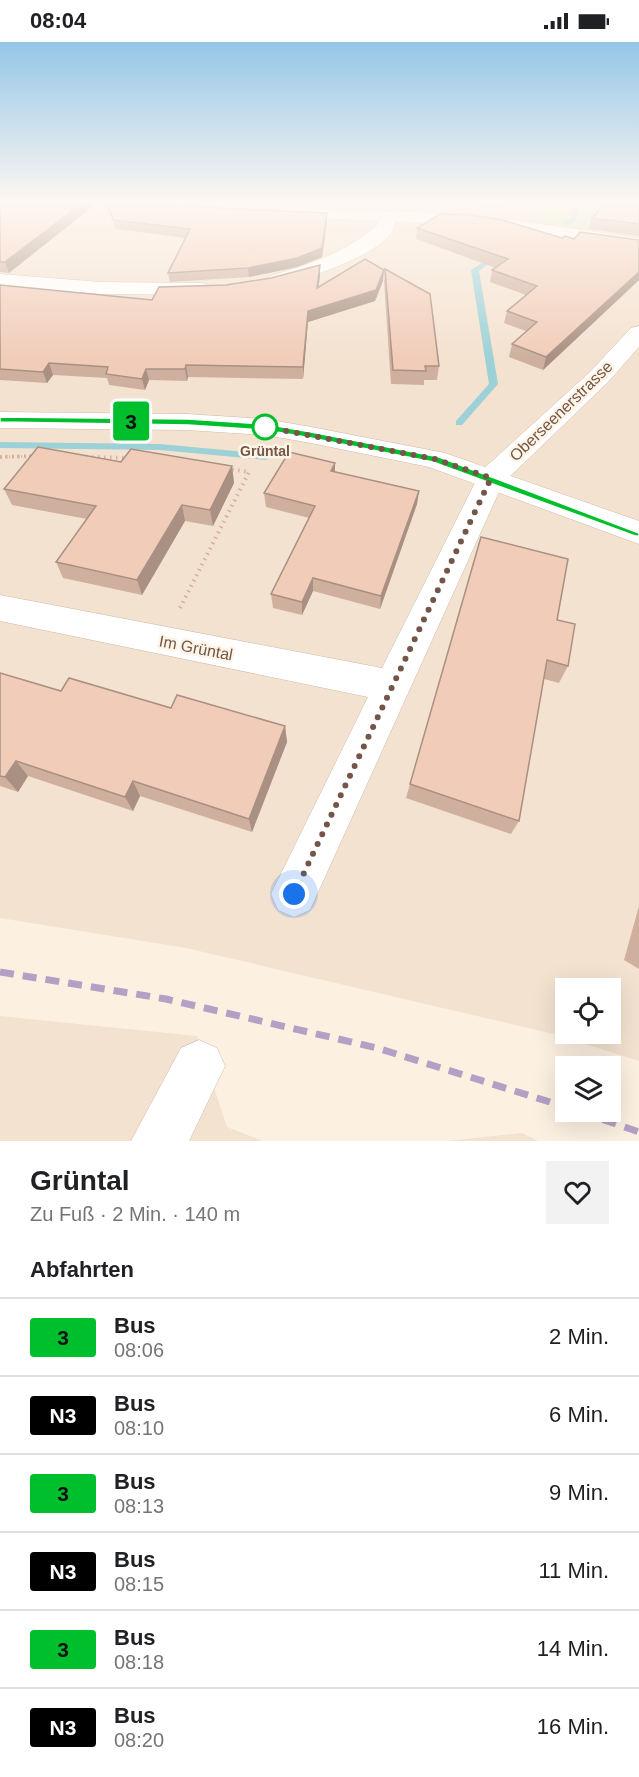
<!DOCTYPE html>
<html lang="de">
<meta charset="utf-8">
<style>
:root{--surface:#fff;--page:#f2f2f2;--text:#202124;--muted:#757577;--line:#e0e0e0}
body{margin:0;font-family:Arial,sans-serif;background:var(--page);color:var(--text);height:100vh;display:flex;flex-direction:column;font-size:22px;white-space:nowrap}
*{box-sizing:border-box;margin:0}
p{font-size:20px;color:var(--muted)}
.icon{flex:none;width:33px;height:33px;fill:none;stroke:currentColor;stroke-width:2;stroke-linecap:round;stroke-linejoin:round}
.map{position:relative;height:1099px;overflow:hidden}
.drawer{display:flex;flex-direction:column;background:var(--surface);flex:1}
.drawer>*{flex:none}
.badge{padding:0 12px;border-radius:4px;font-size:21px;line-height:39px}
.controls{position:absolute;left:555px;top:936px;display:grid;gap:12px}
.controls a{display:grid;place-items:center;width:66px;height:66px;border-radius:0px;background:var(--surface);box-shadow:0 6px 24px #0002;font-size:30px}
.you{position:absolute;width:30px;height:30px;margin:-15px;border:4px solid #fff;border-radius:50%;background:#1a73e8;box-shadow:0 0 0 9px #1a73e833}
.map>.badge{position:absolute;translate:-50% -50%;box-shadow:0 0 0 3px #fff}
h2{padding:0 30px;font-size:22px;line-height:54px}
.round{display:grid;place-items:center;flex:none;width:63px;height:63px;border-radius:0px;background:var(--page)}
.summary{display:flex;align-items:center;justify-content:space-between;height:102px;padding:0 30px}
h1{font-size:28px;font-weight:600;line-height:45px}
ul{padding:0;list-style:none}
li{display:flex;align-items:center;gap:18px;height:78px;padding:0 30px;border-top:2px solid var(--line)}
li div{flex:1}
li b{display:block;font-size:22px}
li em{font-style:normal}
li .badge{min-width:66px;font-weight:700;text-align:center}
.status{display:flex;justify-content:space-between;align-items:center;height:42px;padding:0 30px;background:var(--surface);direction:ltr}
.status svg{height:16px;fill:currentColor}
.map>svg:first-child{display:block}
</style>
<div class="status"><b>08:04</b><svg viewBox="0 0 49 12"><path d="M0 12V9h3v3zM5 12V6h3v6zM10 12V3h3v9zM15 12V0h3v12zM26 1h20v11H26zM47 4h2v5h-2z"/></svg></div>
<div class="map">
<svg width="639" height="1099" viewBox="0 0 639 1099">
<rect width="100%" height="100%" fill="#fcf0e1"/>
<!-- residential -->
<g fill="#f4e2d0" fill-rule="evenodd">
<path d="M0 162H639V1019L554 992 186 906 0 876ZM566 946H610V992H566Z"/>
<polygon points="0,974 197,994 227,1085 263,1099 0,1099"/>
<polygon points="522,1091 538,1099 447,1099"/>
</g>
<!-- green -->
<polygon fill="#d3e9c0" points="542,162 604,162 577,192 521,183"/>
<g fill="none" stroke-linecap="round" stroke-linejoin="round">
<!-- stream -->
<g fill="#9cd1d7" fill-rule="evenodd">
<polygon points="573,162 579,162 577,177 568,183 564,183 564,181 571,176"/>
<polygon points="498,210 502,212 500,213 479,229 498,342 462,383 456,383 456,379 489,342 471,228"/>
<polygon points="0,400 160,402 266,412 271,415 266,418 160,408 0,406"/>
</g>
<!-- street casing -->
<g stroke="#cfbaab" stroke-width="1">
<g id="street">
<path d="M283 165 468 172 639 196V208L468 182 395 180C396 210 301 238 277 244L270 242 267 238 270 234C310 222 345 211 377 183V179L277 174 274 170Z"/>
<polygon points="0,232 101,240 202,241 209,243 212,247 209,251 202,253 101,252 0,244"/>
<polygon points="639,284 639,305 608,340 503,441 310,868 294,875 278,868 271,852 368,655 0,579 0,553 382,626 481,429 590,330 631,286"/>
<polygon points="199,998 217,1006 225,1024 189,1099 131,1099 181,1006"/>
</g>
</g>
<!-- secondary casing -->
<g stroke="#d2b9a8" stroke-width="1">
<polygon id="secondary" points="0,370 187,372 265,377 311,385 445,411 639,479 639,502 429,425 311,401 265,393 187,388 0,386"/>
</g>
<!-- path-far1 -->
<polyline stroke="#d6b09c" stroke-width="3" stroke-dasharray="1 3" stroke-linecap="butt" points="1,415 33,414"/>
<!-- path -->
<g stroke="#d6b09c" stroke-width="4" stroke-dasharray="1.5 4.5" stroke-linecap="butt">
<polyline points="0,415 33,414"/>
<polyline points="86,415 129,416"/>
<polyline points="180,566 249,430 229,427"/>
</g>
<!-- street -->
<use href="#street" fill="#fff" fill-rule="evenodd"/>
<!-- secondary -->
<use href="#secondary" fill="#fff" fill-rule="evenodd"/>
<!-- rail -->
<g stroke="#b2a1c5" stroke-width="7" stroke-dasharray="14 9" stroke-linecap="butt">
<polyline points="0,930 166,957 377,1006 566,1065"/>
<polyline points="581,1070 639,1090"/>
</g>
</g>
<!-- wall -->
<g fill="#cfb09f">
<polygon points="0,162 9,231 0,230"/>
<polygon points="105,162 169,162 236,167 327,171 327,179 322,215 297,225 249,235 170,240 168,231 186,196 116,187"/>
<polygon points="235,162 329,162 329,164"/>
<polygon points="415,162 510,162 503,165"/>
<polygon points="639,162 639,194 588,187 592,176"/>
<polygon points="417,186 574,197 639,198 639,238 543,328 509,315 512,302 526,289 504,281 507,269 526,253 490,240 492,228 496,226 416,197"/>
<polygon points="385,227 439,324 437,338 424,338 424,343 391,342 384,240"/>
<polygon points="320,234 318,245 383,239 375,259 308,280 303,337 188,335 187,339 149,338 145,348 109,343 107,336 53,333 47,341 0,338 0,243 152,258 226,243"/>
<polygon points="121,420 232,424 234,441 213,484 185,479 142,553 63,536 56,520 87,477 12,463 4,447"/>
<polygon points="335,430 419,449 417,462 380,567 313,549 302,573 273,566 271,552 309,476 266,465 264,451"/>
<polygon points="557,578 568,624 559,641 544,637 519,779 511,792 406,756 410,742"/>
<polygon points="0,631 61,649 285,684 287,700 252,790 140,754 133,769 28,734 18,750 0,744"/>
<polygon points="639,864 639,927 624,918"/>
</g>
<!-- shaded-wall -->
<g fill="#a99082">
<polygon points="81,162 96,162 9,231 5,220"/>
<polygon points="504,162 510,162 503,165"/>
<polygon points="327,171 327,179 322,215 297,225 249,235 248,226"/>
<polygon points="320,223 320,234 317,257 317,246"/>
<polygon points="384,228 383,239 375,259 308,280 303,337 303,325 308,269"/>
<polygon points="639,230 639,238 543,328 546,315"/>
<polygon points="49,321 53,333 47,341 43,330"/>
<polygon points="186,323 188,335 187,339 185,327"/>
<polygon points="146,327 149,338 145,348 142,337"/>
<polygon points="335,421 335,435 331,429"/>
<polygon points="232,424 234,441 213,484 210,468"/>
<polygon points="419,449 417,462 380,567 381,554"/>
<polygon points="182,463 185,479 142,553 137,538"/>
<polygon points="313,536 313,549 302,573 302,560"/>
<polygon points="285,684 287,700 252,790 249,777"/>
<polygon points="16,719 28,734 18,750 5,735"/>
<polygon points="133,739 140,754 133,769 125,755"/>
</g>
<!-- building -->
<g fill="#f1cdb9" stroke="#a99082" stroke-width="1.5">
<polygon points="0,162 81,162 5,220 0,220"/>
<polygon points="107,162 169,162 236,167 327,171 322,206 297,216 248,226 168,231 190,187 114,178"/>
<polygon points="604,162 639,162 639,182 592,176"/>
<polygon points="440,172 470,173 502,178 562,196 565,194 574,197 580,190 639,198 639,230 546,315 512,302 537,280 507,269 537,244 492,228 508,217 417,186"/>
<polygon points="365,217 384,228 376,248 308,269 303,325 186,323 185,327 146,327 142,337 106,332 108,325 49,321 43,330 0,327 0,243 152,258 159,245 226,243 271,236 320,223 317,246"/>
<polygon points="385,227 430,252 439,324 425,324 426,329 393,328"/>
<polygon points="38,405 121,420 131,407 232,424 210,468 182,463 137,538 56,520 96,464 4,447"/>
<polygon points="289,410 335,421 331,429 419,449 381,554 313,536 302,560 271,552 315,464 264,451"/>
<polygon points="481,495 568,517 557,578 575,582 568,624 547,618 519,779 410,742"/>
<polygon points="0,631 61,649 69,636 171,666 177,653 285,684 249,777 133,739 125,755 16,719 5,735 0,734"/>
</g>
<!-- sky -->
<linearGradient id="sky" x2="0" y2="1"><stop stop-color="#94c6e7"/><stop offset="0.51" stop-color="#fef8f2"/><stop offset="1" stop-color="#fef8f2" stop-opacity="0"/></linearGradient>
<rect width="639" height="315" fill="url(#sky)"/>
<!-- line -->
<polygon fill="#00bf2c" stroke="#fff" stroke-width="1.5" points="0,375 188,377 265,382 311,390 439,415 639,491 639,494 635,494 433,420 311,396 265,388 188,383 0,380"/>
<g fill="none" stroke-linecap="round" stroke-linejoin="round">
<!-- walk -->
<polyline stroke="#735648" stroke-width="6" stroke-dasharray="0 10.8" points="265,385 435,417 491,436 294,852"/>
</g>
<!-- markers -->
<circle fill="#fff" stroke="#00bf2c" stroke-width="3" cx="265" cy="385" r="12"/>
<g text-anchor="middle" dominant-baseline="central" stroke-width="5" stroke-linejoin="round" paint-order="stroke">
<!-- far-stop labels -->
<g font-size="14" font-weight="bold" fill="#735648" stroke="#fff5e7">
<text x="265" y="409">Grüntal</text>
</g>
<!-- street labels -->
<g font-size="16" fill="#735648" stroke="#fff5e7">
<text transform="translate(561 369) rotate(-44)">Oberseenerstrasse</text>
<text transform="translate(196 606) rotate(11)">Im Grüntal</text>
</g>
</g>
</svg>
<div class="controls">
<a><svg class="icon" aria-label="locate" viewBox="0 0 24 24"><circle cx="12" cy="12" r="6"/><path d="M12 2v4M12 18v4M2 12h4M18 12h4"/></svg></a>
<a><svg class="icon" aria-label="layers" viewBox="0 0 24 24"><path d="M12 4l9 5-9 5-9-5zM3 14l9 5 9-5"/></svg></a>
</div>
<div class="you" style="left:294px;top:852px"></div>
<b class="badge" style="left:131px;top:379px;background:#00bf2c;color:#111">3</b>
</div>
<section class="drawer">
<div class="summary"><div><h1>Grüntal</h1><p>Zu Fuß · 2 Min. · 140 m</p></div><a class="round"><svg class="icon" aria-label="heart" viewBox="0 0 24 24"><path d="M12 20l-8-8c-3-5 5-10 8-4 3-6 11-1 8 4z"/></svg></a></div>
<h2>Abfahrten</h2>
<ul>
<li><span class="badge" style="background:#00bf2c;color:#111">3</span><div><b>Bus</b><p>08:06</p></div><em>2 Min.</em></li>
<li><span class="badge" style="background:#000;color:#fff">N3</span><div><b>Bus</b><p>08:10</p></div><em>6 Min.</em></li>
<li><span class="badge" style="background:#00bf2c;color:#111">3</span><div><b>Bus</b><p>08:13</p></div><em>9 Min.</em></li>
<li><span class="badge" style="background:#000;color:#fff">N3</span><div><b>Bus</b><p>08:15</p></div><em>11 Min.</em></li>
<li><span class="badge" style="background:#00bf2c;color:#111">3</span><div><b>Bus</b><p>08:18</p></div><em>14 Min.</em></li>
<li><span class="badge" style="background:#000;color:#fff">N3</span><div><b>Bus</b><p>08:20</p></div><em>16 Min.</em></li>
</ul>
</section>
